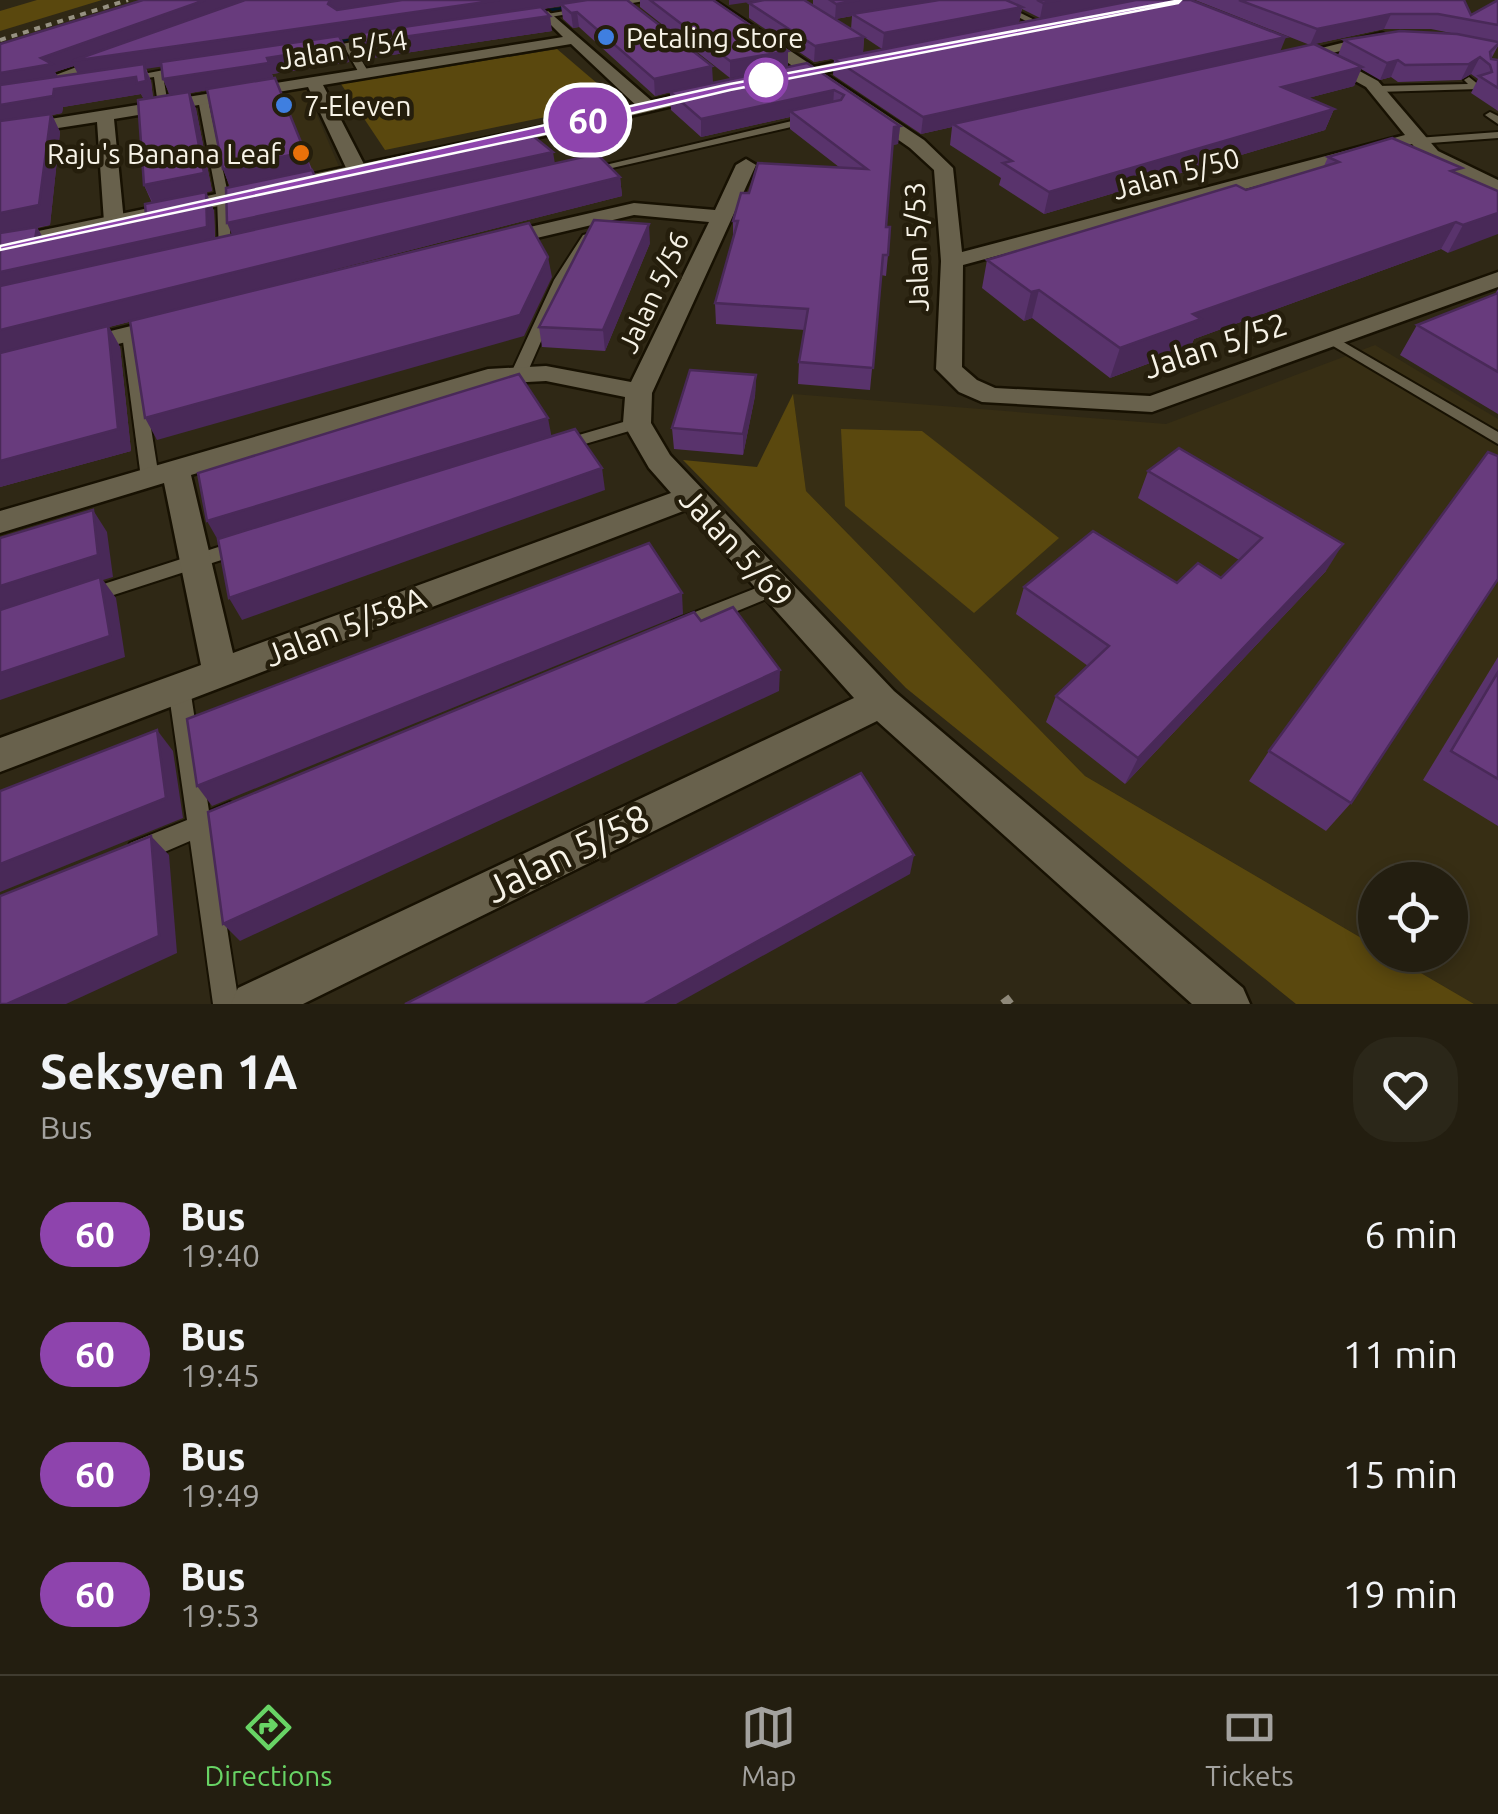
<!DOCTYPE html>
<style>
:root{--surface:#231e10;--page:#2b2719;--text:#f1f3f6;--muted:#a3a29f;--line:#403c30;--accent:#68d465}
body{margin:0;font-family:Ubuntu,sans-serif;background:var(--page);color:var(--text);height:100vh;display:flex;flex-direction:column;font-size:38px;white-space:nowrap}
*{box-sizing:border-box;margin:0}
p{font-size:32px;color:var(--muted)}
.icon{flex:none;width:55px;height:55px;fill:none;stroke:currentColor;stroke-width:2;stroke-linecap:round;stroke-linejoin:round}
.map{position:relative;height:1004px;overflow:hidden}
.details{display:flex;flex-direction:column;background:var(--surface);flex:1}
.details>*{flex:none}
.badge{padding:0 20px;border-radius:32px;font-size:35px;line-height:65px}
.tools{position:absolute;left:1358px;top:862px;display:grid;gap:20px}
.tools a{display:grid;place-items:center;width:110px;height:110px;border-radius:50%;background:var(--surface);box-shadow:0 5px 15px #0003,0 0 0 2px var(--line);font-size:50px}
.map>.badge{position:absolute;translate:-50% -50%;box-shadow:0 0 0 5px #fff}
.round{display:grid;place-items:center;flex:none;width:105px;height:105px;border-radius:40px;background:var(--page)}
.overview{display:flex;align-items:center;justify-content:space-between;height:170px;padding:0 40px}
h1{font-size:48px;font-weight:700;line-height:75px}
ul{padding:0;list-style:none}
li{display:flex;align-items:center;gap:30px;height:120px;padding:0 40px}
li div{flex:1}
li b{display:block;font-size:38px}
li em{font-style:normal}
li .badge{min-width:110px;font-weight:700;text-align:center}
.tab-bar{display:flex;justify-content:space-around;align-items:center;height:140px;border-top:2px solid var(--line);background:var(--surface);font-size:28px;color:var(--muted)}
.tab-bar a{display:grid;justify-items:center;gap:5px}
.tab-bar .on{color:var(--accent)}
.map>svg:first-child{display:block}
</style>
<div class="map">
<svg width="1498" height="1004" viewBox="0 0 1498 1004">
<rect width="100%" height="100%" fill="#2f2815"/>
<!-- built -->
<g fill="#372e14">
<polygon points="304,85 340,169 232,191 207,102"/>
<polygon points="1375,345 1498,419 1498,1004 1474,1004 1390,955 1450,955 1450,880 1375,880 1375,946 1085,776 806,491 793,394 1166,424"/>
</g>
<!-- green -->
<g fill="#5a480e">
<polygon points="37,0 102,0 0,31 0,11"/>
<polygon points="557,49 619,102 385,150 341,84"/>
<polygon points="793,394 806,491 1085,776 1375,946 1375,955 1390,955 1474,1004 1296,1004 906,688 683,460 757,467"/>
<polygon points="841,429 922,431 1059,538 974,613 845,506"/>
</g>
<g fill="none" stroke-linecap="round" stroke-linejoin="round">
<!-- stream -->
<g stroke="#001626" stroke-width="5">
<polyline points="535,13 573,8"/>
<polyline points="332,44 370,38"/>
</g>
<!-- lane casing -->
<g stroke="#171102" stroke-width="4">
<g id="lane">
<polygon points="630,0 650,0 527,21 523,18"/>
<polygon points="984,0 994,0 1047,26 1040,28"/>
<polygon points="378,37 381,42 353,46 369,73 364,76 359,73 345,48 320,52 316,49"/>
<polygon points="185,66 190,69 188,71 163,75 168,105 163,108 158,105 154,77 127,81 122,78"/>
<polygon points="1469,77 1479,85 1479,89 1377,92 1372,89 1377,86 1468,84 1464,80"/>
<polygon points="203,96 208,99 229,199 231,252 225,256 219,252 217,199 198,99"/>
<polygon points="1490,112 1498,116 1498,124 1485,115"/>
<polygon points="809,117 813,118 813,122 586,174 580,171"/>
<polygon points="1498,132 1498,138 1417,144 1412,141 1417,138"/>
<polygon points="587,234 593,238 568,280 528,371 520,376 515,374 512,371 554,280 583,235"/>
<polygon points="129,330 136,334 159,478 150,484 141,478 122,334"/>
<polygon points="1333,336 1498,432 1498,444 1328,343 1328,337"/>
<polygon points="637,418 643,419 645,423 643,427 561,451 553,446 555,442"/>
<polygon points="240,540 246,542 249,547 246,552 89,603 82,601 79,596 82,591"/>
<polygon points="774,581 781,583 784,588 781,593 679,635 672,633 669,627 672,621"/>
<polygon points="179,679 186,682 190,688 209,811 230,802 238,805 242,813 238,821 212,832 239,1004 213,1004 190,841 139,863 130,859 127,851 130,843 187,820 168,688 172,682"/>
</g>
</g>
<!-- street casing -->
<g stroke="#171102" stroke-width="5">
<g id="street">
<polygon points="698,0 714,0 924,140 953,168 962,252 1405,135 1366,87 1319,61 1319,56 1285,64 1277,59 1382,33 1389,37 1387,40 1328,54 1378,81 1438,151 1498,180 1498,194 1491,192 1424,159 1412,144 963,265 962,367 977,380 995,388 1150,396 1498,272 1498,287 1152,412 982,402 959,392 936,369 941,261 934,170 910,148"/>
<polygon points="548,11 653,102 653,110 641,110 571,44 323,85 367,170 357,176 347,170 308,87 114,119 124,222 114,228 104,222 97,122 0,137 0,127 563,37 541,15"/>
<polygon points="113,53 119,55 119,61 61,81 53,76"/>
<path d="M746 159 756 165 652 393 651 423 670 455 894 691 1243 988 1250 1004H1192L877 721 303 1004H231L238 988 854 698 686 510 0 772V738L201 665 164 483 0 533V511L488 369 546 366 631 382 709 222 634 215 498 247 487 241 490 236 634 203 715 210 736 165ZM546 381 625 397 623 423 649 468 671 493 233 653 191 475 491 384Z"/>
<polygon points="172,316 181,318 184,323 181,328 0,374 0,358"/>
</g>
</g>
<!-- secondary casing -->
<g stroke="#171102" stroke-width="5">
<g id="secondary">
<polygon points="871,54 879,59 877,62 778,82 770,77"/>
<polygon points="709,87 717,92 715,96 549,135 0,253 0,239 549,125"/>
</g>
</g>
<!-- path -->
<polyline stroke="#8e8879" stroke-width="9" stroke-dasharray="10 10" stroke-linecap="butt" points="1003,1004 1011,998 1019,1004"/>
<!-- lane -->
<use href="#lane" fill="#68614c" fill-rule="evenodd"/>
<!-- street -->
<use href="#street" fill="#68614c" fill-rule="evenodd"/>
<!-- secondary -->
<use href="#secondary" fill="#68614c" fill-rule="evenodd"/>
<!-- rail -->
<polyline stroke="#969181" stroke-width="4" stroke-dasharray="6 6" stroke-linecap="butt" points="0,40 128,0"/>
</g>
<!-- wall -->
<g fill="#59336c" fill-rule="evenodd">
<path d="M143 0H396L385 3 627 0 713 82 680 90 807 63 900 126 898 144 892 145 886 227 888 255 886 276 881 275 870 390 798 384 799 362 805 330 716 324 715 303 733 238V221L749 193 839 167 790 129V117L701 137 671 110 670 92 655 96 579 27 573 28 563 19 561 6 543 9 552 31 365 59 359 50 356 37 340 39 349 62 272 74 317 181 555 164 620 177 622 196 109 327 120 347 131 451 0 487V44ZM74 66 78 74 58 77 55 72ZM161 66 163 79 170 95 153 98 151 81 146 68ZM207 90 223 169 230 187 232 235 215 239 214 211 206 192 212 191 196 109 190 93ZM141 94 144 99V185L152 203 146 216 43 238 37 228 50 225 60 132 52 115 62 113 63 107Z"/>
<polygon points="640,0 713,0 788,51 788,67 730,78 640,7"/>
<path d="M813 0H1136L1040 18 1022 9 1019 22 882 49 864 37 863 53 814 62 749 18V3L813 5ZM852 16 851 29 836 19Z"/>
<path d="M1195 0H1464L1471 15 1498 0V46L1491 59 1498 60V111L1471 93 1478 79 1471 74 1461 80 1398 82 1391 77 1380 80 1361 69 1354 86 1308 98 1334 109 1325 130 1044 214 999 185 1001 178 950 145 952 127 921 134 833 75 834 59 1281 51 1310 45ZM1384 29H1431L1456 34 1344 40 1338 55 1314 44Z"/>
<polygon points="1328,157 1459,174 1498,191 1448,253 1441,249 1194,339 1190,348 1110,378 1032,318 1024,321 982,288 987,260 1246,190 1324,166"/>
<polygon points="650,243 605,351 542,347 539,327"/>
<polygon points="1498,289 1498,414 1400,355 1417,325 1495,294"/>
<polygon points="756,375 755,396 743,455 674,449 672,428"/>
<polygon points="1148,471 1326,571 1125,784 1046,722 1056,696 1088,666 1016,614 1024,587 1177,583 1221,578 1239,560 1138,498"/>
<polygon points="1498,657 1498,826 1423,780"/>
<polygon points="1269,751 1351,803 1326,831 1249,781"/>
</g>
<!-- shaded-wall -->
<g fill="#492958">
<polygon points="205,0 253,0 94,58 499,0 605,0 561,4 561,6 145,69 151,81 153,99 144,100 141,94 63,107 62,113 52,115 60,132 50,225 37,227 48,247 0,235 0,105 54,89 144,69 80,78 74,66 55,72 60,81 0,91 0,73"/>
<polygon points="330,0 396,0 335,14 328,4"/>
<polygon points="729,0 763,0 729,5"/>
<polygon points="859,0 951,0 852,14 852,16 835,19 836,4"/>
<polygon points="1060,0 1136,0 1040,18 1043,3"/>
<polygon points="1022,7 1019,22 882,49 884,33"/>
<polygon points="577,12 579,27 573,28 571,13"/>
<polygon points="1391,14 1384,29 1310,45 1317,29"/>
<polygon points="550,16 552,31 365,59 361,43"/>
<polygon points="864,37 863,53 814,62 815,46"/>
<polygon points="1286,37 1280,52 953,124 952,127 921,134 923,117"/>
<polygon points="344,46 349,62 272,74 274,79 190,93 196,109 212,191 206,192 214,211 215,247 0,295 0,272 207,227 153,203 144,185 170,96 163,79 267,58"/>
<polygon points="788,51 788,67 730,78 730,61"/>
<polygon points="1480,57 1471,74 1461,80 1469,64"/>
<polygon points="1398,60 1391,77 1380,80 1387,63"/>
<polygon points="712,66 713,82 655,96 654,79"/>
<polygon points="1362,67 1354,86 1274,107 1282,87"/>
<polygon points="834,90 833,107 790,111 790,117 701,137 701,119"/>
<polygon points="1334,109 1325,130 1044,214 1049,192"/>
<polygon points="900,126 898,144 892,145 894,127"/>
<polygon points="305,152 311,171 230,187 223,169"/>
<polygon points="553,152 556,170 235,242 227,223"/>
<polygon points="620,177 622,196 109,327 120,347 131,451 0,487 0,330"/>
<polygon points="1498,213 1498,234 1448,253 1463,225"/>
<polygon points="1456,222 1441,249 1194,339 1190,348 1110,378 1120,348 1193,314"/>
<polygon points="649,224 650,243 605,351 603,330"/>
<polygon points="548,257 552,277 524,336 157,440 145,418"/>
<polygon points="1039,290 1032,318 1024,321 1031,292"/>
<polygon points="756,375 755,396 743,455 743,434"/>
<polygon points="548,418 552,439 219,542 207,521"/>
<polygon points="602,468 605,490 242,620 229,598"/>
<polygon points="93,510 107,532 113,577 103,580 116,598 125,657 0,700 0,586"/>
<polygon points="1343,544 1326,571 1125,784 1138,758"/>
<polygon points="682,593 683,614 212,806 197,786"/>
<polygon points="780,670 779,691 240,941 223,924"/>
<polygon points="157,730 173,751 183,818 0,892 0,864"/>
<polygon points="151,836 169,855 177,953 66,1004 7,1004"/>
<polygon points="914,855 910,874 676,1004 644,1004"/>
</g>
<!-- building -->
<g fill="#683b7d" stroke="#492958" stroke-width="2.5">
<polygon points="143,0 205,0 41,58 52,64 0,73 0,44"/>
<polygon points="245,0 330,0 328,4 337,10 402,0 499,0 72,61"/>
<polygon points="587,0 627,0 712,66 654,79 577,12 571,13 561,4"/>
<polygon points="650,0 713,0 788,51 730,61"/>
<polygon points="764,0 804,0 864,37 815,46 749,3"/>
<polygon points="830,0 859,0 836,4"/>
<polygon points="939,0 1006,0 1022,7 884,33 852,14"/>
<polygon points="1037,0 1060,0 1043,3"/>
<polygon points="1136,0 1191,0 1286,37 923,117 834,59"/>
<polygon points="1239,0 1464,0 1471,15 1498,0 1498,25 1438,14 1391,14 1317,29"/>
<polygon points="541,7 550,16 361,43 355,34"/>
<polygon points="1400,31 1457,34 1498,42 1498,44 1490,52 1491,59 1498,60 1498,88 1479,76 1492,72 1490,65 1480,57 1469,64 1405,65 1398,60 1387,63 1344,40"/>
<polygon points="339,36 344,46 267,58 269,63 163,79 161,62"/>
<polygon points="1314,44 1362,67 1282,87 1334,109 1049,192 1003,163 1012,161 953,124"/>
<polygon points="807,63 900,126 894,127 886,227 890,227 888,255 883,255 873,368 799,362 808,309 715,303 738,221 733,221 741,193 749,193 758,163 867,169 790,111 841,100 844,95 834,90 701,119 670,92"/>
<polygon points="144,64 146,81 137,83 136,77 54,89 53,96 0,105 0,85"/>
<polygon points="275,78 305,152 223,169 207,89"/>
<polygon points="189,92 204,173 144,185 138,100"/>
<polygon points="51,114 39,205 0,213 0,121"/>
<polygon points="533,136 553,152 227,223 226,188 312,170 317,181"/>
<polygon points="1392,138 1462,168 1451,171 1498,191 1498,213 1463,225 1456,222 1193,314 1201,319 1120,348 1039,290 1031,292 987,260 1236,185 1246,190 1339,162 1328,157"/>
<polygon points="597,154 620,177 0,330 0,286"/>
<polygon points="206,192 207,227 0,272 0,233 37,227 35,240 146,216 145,204"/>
<polygon points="594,220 649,224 603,330 539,327"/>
<polygon points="529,223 548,257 520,315 145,418 130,321"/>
<polygon points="1498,293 1498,372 1417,325"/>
<polygon points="108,326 118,429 0,461 0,353"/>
<polygon points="690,370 756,375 743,434 672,428"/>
<polygon points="519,374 548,418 207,521 198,473"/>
<polygon points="575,429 602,468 229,598 218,539"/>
<polygon points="1179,448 1343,544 1138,758 1056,696 1109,646 1024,587 1093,531 1177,583 1198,563 1221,578 1262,538 1148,471"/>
<polygon points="1488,452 1498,456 1498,579 1351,803 1269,751"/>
<polygon points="93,510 98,555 0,586 0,538"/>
<polygon points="649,543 682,593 197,786 187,719"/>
<polygon points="100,577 110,636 0,673 0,610"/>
<polygon points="733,607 780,670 223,924 208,812 694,612 701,621"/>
<polygon points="1498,672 1498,779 1451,751"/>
<polygon points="157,730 166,798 0,864 0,791"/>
<polygon points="861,773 914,855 644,1004 405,1004"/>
<polygon points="151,836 159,936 7,1004 0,1004 0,896"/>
</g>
<!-- line -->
<polygon fill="#8e44ad" stroke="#fff" stroke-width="2.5" points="1178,3 730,90 549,133 0,250 0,246 730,84 1181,0"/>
<!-- markers -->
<g fill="#3f7fe0" stroke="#251e0c" stroke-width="4">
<circle cx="606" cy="37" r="10"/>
<circle cx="284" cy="105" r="10"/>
</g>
<circle fill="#fff" stroke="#8e44ad" stroke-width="5" cx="766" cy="80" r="20"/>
<circle fill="#e8710a" stroke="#251e0c" stroke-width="4" cx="301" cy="153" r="10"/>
<g text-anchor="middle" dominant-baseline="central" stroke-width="9" stroke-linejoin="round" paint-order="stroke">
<!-- far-poi labels -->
<g font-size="28" fill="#f7f3e7" stroke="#251e0c" text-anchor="start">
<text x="626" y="37">Petaling Store</text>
<text x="304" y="105">7-Eleven</text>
<text x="281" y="153" text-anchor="end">Raju's Banana Leaf</text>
</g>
<!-- far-street labels -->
<g font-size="28" fill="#f7f3e7" stroke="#251e0c">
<text transform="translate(343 49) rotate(-9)">Jalan 5/54</text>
<text transform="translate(1176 173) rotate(-15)">Jalan 5/50</text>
<text transform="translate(916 247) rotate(-92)">Jalan 5/53</text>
<text transform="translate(653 292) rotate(-65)">Jalan 5/56</text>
</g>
<!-- street labels -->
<g font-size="32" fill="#f7f3e7" stroke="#251e0c">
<text transform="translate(1215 345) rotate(-18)">Jalan 5/52</text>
<text transform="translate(737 547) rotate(47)">Jalan 5/69</text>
<text transform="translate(345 626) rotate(-21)">Jalan 5/58A</text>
</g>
<!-- near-street labels -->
<g font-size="38" fill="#f7f3e7" stroke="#251e0c">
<text transform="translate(567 853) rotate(-26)">Jalan 5/58</text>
</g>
</g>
</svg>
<div class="tools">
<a><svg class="icon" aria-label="locate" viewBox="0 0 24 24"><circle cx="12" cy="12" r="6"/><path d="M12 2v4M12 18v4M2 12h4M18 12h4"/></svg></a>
</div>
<b class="badge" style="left:588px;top:120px;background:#8e44ad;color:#fff">60</b>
</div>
<section class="details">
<div class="overview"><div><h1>Seksyen 1A</h1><p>Bus</p></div><a class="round"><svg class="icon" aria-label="heart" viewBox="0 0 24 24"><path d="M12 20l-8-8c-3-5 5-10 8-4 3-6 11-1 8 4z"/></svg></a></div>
<ul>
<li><span class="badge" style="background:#8e44ad;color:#fff">60</span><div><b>Bus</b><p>19:40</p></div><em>6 min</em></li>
<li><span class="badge" style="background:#8e44ad;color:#fff">60</span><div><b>Bus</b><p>19:45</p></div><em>11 min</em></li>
<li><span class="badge" style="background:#8e44ad;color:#fff">60</span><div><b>Bus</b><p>19:49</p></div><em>15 min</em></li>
<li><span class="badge" style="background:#8e44ad;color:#fff">60</span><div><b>Bus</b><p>19:53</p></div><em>19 min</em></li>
</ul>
</section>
<nav class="tab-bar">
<a class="on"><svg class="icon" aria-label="directions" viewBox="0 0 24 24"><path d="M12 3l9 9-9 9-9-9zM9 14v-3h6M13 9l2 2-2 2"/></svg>Directions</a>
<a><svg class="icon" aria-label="map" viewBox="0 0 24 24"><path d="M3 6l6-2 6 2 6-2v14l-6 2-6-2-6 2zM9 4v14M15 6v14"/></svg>Map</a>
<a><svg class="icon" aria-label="tickets" viewBox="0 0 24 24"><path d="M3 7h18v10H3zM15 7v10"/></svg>Tickets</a>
</nav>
